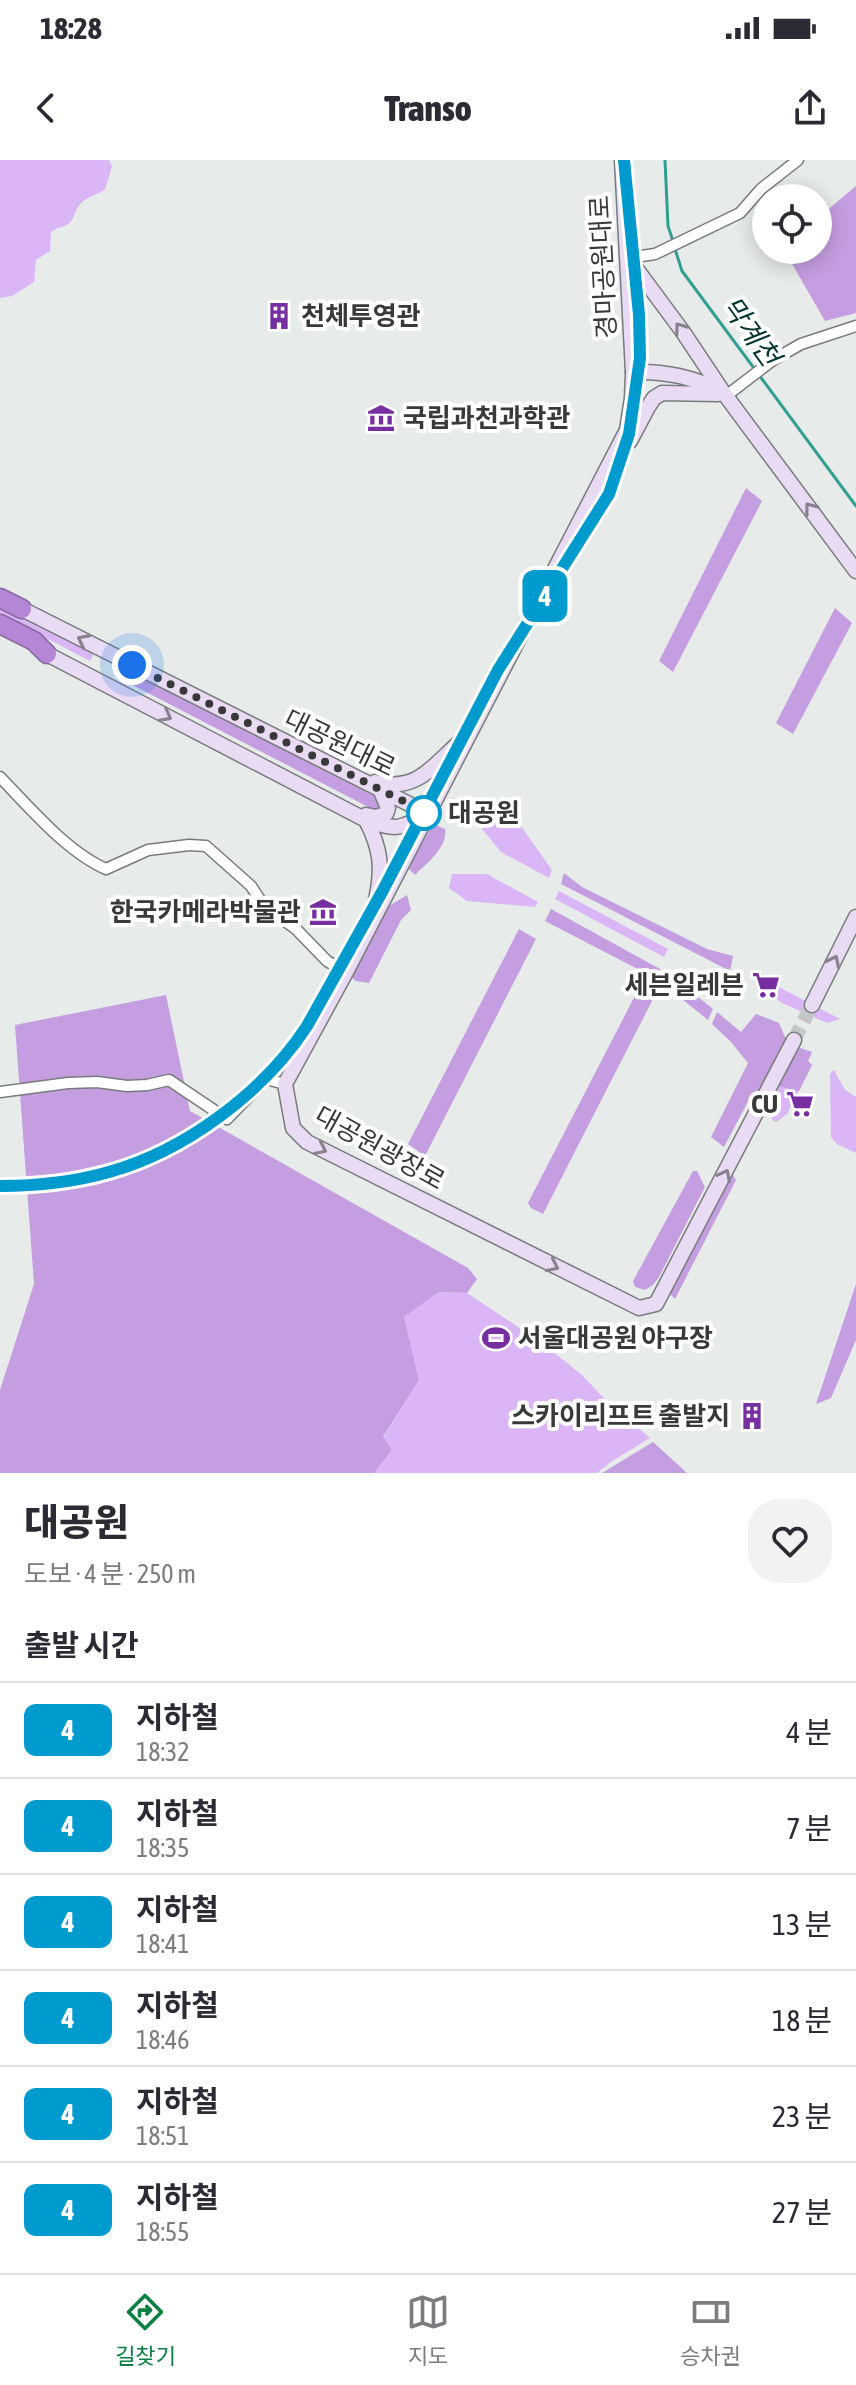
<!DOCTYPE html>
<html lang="ko">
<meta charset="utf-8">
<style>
:root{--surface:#fff;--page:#f2f2f3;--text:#2b2b33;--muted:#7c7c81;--line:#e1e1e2;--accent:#0b8043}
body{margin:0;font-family:"Asap Condensed","Noto Sans KR",sans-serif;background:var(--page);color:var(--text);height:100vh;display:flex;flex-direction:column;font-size:30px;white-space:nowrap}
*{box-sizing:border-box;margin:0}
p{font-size:26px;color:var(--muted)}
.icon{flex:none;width:44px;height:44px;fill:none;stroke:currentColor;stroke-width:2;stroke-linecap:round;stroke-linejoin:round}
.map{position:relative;height:1313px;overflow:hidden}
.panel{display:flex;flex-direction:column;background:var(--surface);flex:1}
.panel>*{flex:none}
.badge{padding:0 16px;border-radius:12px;font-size:28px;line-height:52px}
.fabs{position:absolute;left:752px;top:24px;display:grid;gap:16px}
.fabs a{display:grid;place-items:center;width:80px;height:80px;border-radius:50%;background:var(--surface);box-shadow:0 4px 20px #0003;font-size:40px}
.you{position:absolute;width:40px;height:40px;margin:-20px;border:6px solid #fff;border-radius:50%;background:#1a73e8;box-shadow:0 0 0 12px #1a73e833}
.map>.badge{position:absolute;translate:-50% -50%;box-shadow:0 0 0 4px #fff}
h2{padding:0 24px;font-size:30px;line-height:72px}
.round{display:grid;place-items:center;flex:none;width:84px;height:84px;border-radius:32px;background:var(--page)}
.head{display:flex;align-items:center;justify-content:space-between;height:136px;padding:0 24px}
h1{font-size:38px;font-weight:800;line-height:60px}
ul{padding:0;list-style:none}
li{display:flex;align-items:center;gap:24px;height:96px;padding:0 24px;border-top:2px solid var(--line)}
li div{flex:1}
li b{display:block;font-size:30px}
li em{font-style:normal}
li .badge{min-width:88px;font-weight:700;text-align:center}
.status{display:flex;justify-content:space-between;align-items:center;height:56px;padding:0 40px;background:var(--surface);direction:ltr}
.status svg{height:22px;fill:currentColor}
header{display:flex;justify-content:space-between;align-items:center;height:104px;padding:0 24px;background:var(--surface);font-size:36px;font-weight:800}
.dock{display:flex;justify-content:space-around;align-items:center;height:112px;border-top:2px solid var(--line);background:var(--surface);font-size:22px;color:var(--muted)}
.dock a{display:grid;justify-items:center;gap:4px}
.dock .selected{color:var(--accent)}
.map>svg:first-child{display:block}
</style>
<div class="status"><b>18:28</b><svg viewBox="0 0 49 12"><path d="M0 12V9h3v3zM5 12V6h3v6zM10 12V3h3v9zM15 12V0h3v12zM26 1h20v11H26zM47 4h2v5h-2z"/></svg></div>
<header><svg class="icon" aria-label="back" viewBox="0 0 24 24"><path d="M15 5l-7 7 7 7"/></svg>Transo<svg class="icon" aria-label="share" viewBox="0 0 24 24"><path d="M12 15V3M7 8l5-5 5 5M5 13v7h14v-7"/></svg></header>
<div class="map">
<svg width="856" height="1313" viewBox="0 0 856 1313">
<rect width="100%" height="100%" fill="#e7ebea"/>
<!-- green -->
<g fill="#dab6f6">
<path d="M0 0H109L112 6 105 30C96 35 83 38 78 47 74 53 74 60 68 64 62 68 57 67 51 72L50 91 36 100 34 122 12 136 0 138Z"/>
<polygon points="0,445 94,493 90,501 0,454"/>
<polygon points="508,648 552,710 549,718 501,692 482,669 484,659"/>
<polygon points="452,714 487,714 538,742 535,747 467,741 449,728"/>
<polygon points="559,731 668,789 664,797 555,739"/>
<polygon points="777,826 840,859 827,863 780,842 773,835"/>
<polygon points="797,887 812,892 808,901 812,905 787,954 776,962 772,960 770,943"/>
<polygon points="834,910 845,930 856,937 856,993 837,984 831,977 830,914"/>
<polygon points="439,1132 467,1133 539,1181 581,1214 602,1236 650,1278 611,1302 597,1313 374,1313 392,1290 383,1278 419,1220 404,1157"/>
</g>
<!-- forest -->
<g fill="#c49ee0">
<polygon points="856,26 856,153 825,161 784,90 818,90 818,58"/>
<polygon points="746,328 762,341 673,512 659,501"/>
<polygon points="835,448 852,463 793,574 776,563"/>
<polygon points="127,509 379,638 381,644 378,650 372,649 121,519"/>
<path d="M433 664 445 669C448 687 427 703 415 715L408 708Z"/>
<polygon points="564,713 582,727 707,789 733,796 730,811 561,724"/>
<polygon points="407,735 411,750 401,760 369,823 356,821 351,817 389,746"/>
<polygon points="551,749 660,809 655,818 545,761"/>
<polygon points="519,769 536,779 425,996 408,984"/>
<polygon points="668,813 713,849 708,860 662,823"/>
<polygon points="640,826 654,835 653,839 543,1054 531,1048 528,1043"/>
<polygon points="166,835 190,951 468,1108 477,1119 467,1133 439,1132 404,1157 419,1220 383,1277 392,1290 374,1313 0,1313 0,1230 34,1124 15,865"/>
<polygon points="717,852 741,872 756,854 779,863 786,879 762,928 752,934 724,987 711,977 748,903 731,882 712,864"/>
<polygon points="797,887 812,892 808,901 812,905 799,931 778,926"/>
<polygon points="693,1011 697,1011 705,1027 659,1117 653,1125 645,1130 635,1127 633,1121"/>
<polygon points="731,1012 736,1020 675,1139 669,1133"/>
<polygon points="856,1124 856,1180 831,1238 816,1244"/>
<polygon points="653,1282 687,1313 602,1313"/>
</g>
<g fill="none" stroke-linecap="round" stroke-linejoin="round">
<!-- stream -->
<g stroke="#309f92" stroke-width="3">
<polyline points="665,0 668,66 673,81"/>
<polyline points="675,89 682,111 856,346"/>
</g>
<!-- secondary-tunnel -->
<polyline stroke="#c4c7c7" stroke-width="14" stroke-dasharray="14 7" stroke-linecap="butt" points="794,880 812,845"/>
<!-- street casing -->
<g stroke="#797c7c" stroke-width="13">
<g id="street">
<polyline points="628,98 655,94 740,53 761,29 798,0"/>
<polyline points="726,236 773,200 801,184 856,166"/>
<path d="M0 617C30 648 67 692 106 709L148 690 189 685 206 686 251 726 264 746 296 769 327 801 346 812"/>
<polyline points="0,932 68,923 97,922 127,926 147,925 169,920 227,959 266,919 285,924"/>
</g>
</g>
<!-- secondary casing -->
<g stroke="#797c7c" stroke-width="17">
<g id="secondary">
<polyline points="622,0 633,212 632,238 627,270 346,812 285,924 293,968 307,982 639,1148 656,1144 794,880"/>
<polyline points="629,99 683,172 721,229"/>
<path d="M633 212C666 211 693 217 723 232L856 411"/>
<polyline points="630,281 648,247 654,238 662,233 718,234"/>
<polyline points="22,449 427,653"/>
<path d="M47 494 366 660C393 670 400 670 425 655"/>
<path d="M375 622C418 633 433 605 462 580"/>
<polyline points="366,655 376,657 386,654 388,648 380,629"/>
<path d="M366 660C381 689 383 708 376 740"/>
<polyline points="812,845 856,757"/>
</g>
</g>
<!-- highway casing -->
<g stroke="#896b9f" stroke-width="21">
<g id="highway">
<polyline points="0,438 22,449"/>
<polyline points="0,464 34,481 47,494"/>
</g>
</g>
<!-- street -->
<use href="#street" stroke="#fff" stroke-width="10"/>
<!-- secondary -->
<use href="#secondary" stroke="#e9dbf3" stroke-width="14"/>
<!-- highway -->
<use href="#highway" stroke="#b586d6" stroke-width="18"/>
</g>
<!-- one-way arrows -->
<defs><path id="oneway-chevron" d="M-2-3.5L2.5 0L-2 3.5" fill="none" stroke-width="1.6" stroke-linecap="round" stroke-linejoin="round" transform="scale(2)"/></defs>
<g stroke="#88828d">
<use href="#oneway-chevron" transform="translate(680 168) rotate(-126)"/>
<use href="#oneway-chevron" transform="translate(810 348) rotate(-127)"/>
<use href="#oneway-chevron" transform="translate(83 480) rotate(-153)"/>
<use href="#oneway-chevron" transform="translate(166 556) rotate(28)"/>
<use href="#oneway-chevron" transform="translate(834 801) rotate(-64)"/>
<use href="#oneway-chevron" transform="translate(321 989) rotate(26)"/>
<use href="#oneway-chevron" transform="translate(725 1015) rotate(-63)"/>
<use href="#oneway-chevron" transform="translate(553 1106) rotate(26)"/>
</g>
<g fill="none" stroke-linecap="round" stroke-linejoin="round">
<!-- line casing -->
<g stroke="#fff" stroke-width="18">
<path id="line" d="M0 1026C36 1026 74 1022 109 1012 185 991 264 932 307 866L382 732 498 510 609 334 629 274 640 198 639 155 624 0"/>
</g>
<!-- line -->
<use href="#line" stroke="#009bce" stroke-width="12"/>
<!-- walk -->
<polyline stroke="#383939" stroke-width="8" stroke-dasharray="0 14.4" points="132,505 427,653 424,653"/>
</g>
<!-- icons -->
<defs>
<g id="building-bare" transform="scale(2.16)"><path d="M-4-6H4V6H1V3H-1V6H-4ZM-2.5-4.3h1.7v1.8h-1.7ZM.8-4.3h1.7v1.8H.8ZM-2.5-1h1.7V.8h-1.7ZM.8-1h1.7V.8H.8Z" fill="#772ea1" stroke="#fff" stroke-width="2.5" paint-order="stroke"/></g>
<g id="museum-bare" transform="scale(2.16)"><path d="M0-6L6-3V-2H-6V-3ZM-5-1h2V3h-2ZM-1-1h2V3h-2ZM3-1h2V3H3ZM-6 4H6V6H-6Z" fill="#772ea1" stroke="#fff" stroke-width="2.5" paint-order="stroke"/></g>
<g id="supermarket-bare" transform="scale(2.16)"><path d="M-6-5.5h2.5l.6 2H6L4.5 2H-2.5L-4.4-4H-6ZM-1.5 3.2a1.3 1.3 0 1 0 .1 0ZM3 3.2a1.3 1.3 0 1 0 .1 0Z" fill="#772ea1" stroke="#fff" stroke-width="2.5" paint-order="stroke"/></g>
<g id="stadium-bare" transform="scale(2.16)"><path d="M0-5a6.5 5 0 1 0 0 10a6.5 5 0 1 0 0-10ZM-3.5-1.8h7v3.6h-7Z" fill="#772ea1" stroke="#fff" stroke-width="2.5" paint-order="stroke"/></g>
</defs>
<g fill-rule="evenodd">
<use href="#building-bare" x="279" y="156"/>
<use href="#museum-bare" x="381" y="258"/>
<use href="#museum-bare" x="323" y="752"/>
<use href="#supermarket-bare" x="766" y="825"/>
<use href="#supermarket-bare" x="800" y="944"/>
<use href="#stadium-bare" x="496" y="1178"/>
<use href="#building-bare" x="752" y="1256"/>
</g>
<!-- markers -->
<circle fill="#fff" stroke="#009bce" stroke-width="4" cx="424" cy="653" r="16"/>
<g text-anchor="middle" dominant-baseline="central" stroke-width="8" stroke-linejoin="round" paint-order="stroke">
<!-- street labels -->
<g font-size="26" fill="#383939" stroke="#fff">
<text transform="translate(603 107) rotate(-93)">경마공원대로</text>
<text transform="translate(340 583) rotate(26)">대공원대로</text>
<text transform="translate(380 988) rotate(29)">대공원광장로</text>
</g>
<!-- poi labels -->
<g font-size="26" font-weight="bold" fill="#383939" stroke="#fff" text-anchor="end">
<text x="301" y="156" text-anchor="start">천체투영관</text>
<text x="403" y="258" text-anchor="start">국립과천과학관</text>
<text x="301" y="752">한국카메라박물관</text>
<text x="744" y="825">세븐일레븐</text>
<text x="778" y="944">CU</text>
<text x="518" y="1178" text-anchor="start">서울대공원 야구장</text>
<text x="730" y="1256">스카이리프트 출발지</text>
</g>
<!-- stop labels -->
<g font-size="26" font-weight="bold" fill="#383939" stroke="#fff" text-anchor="start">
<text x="448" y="653">대공원</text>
</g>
<!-- water labels -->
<g font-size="28" font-style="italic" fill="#00342e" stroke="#fff">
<text transform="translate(751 171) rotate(54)">막계천</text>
</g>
</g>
</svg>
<div class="fabs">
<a><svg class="icon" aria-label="locate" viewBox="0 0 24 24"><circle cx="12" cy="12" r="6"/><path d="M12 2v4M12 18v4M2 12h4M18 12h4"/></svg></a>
</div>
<div class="you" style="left:132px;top:505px"></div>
<b class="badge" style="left:545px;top:436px;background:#009bce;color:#fff">4</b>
</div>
<section class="panel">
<div class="head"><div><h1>대공원</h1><p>도보 · 4 분 · 250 m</p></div><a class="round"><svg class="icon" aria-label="heart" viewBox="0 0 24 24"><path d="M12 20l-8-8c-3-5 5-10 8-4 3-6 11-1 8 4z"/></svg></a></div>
<h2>출발 시간</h2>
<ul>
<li><span class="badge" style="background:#009bce;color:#fff">4</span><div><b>지하철</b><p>18:32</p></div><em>4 분</em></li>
<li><span class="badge" style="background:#009bce;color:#fff">4</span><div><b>지하철</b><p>18:35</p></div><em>7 분</em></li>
<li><span class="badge" style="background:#009bce;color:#fff">4</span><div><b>지하철</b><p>18:41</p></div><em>13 분</em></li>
<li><span class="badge" style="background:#009bce;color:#fff">4</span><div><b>지하철</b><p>18:46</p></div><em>18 분</em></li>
<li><span class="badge" style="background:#009bce;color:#fff">4</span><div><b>지하철</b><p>18:51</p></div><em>23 분</em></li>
<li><span class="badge" style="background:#009bce;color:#fff">4</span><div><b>지하철</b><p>18:55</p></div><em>27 분</em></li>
</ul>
</section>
<nav class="dock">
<a class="selected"><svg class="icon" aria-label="directions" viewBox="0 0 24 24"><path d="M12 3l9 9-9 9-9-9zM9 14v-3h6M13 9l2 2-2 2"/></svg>길찾기</a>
<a><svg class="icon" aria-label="map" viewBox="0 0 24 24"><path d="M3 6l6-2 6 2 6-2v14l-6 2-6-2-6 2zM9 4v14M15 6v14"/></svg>지도</a>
<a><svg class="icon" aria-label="tickets" viewBox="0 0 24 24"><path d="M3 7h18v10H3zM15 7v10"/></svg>승차권</a>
</nav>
